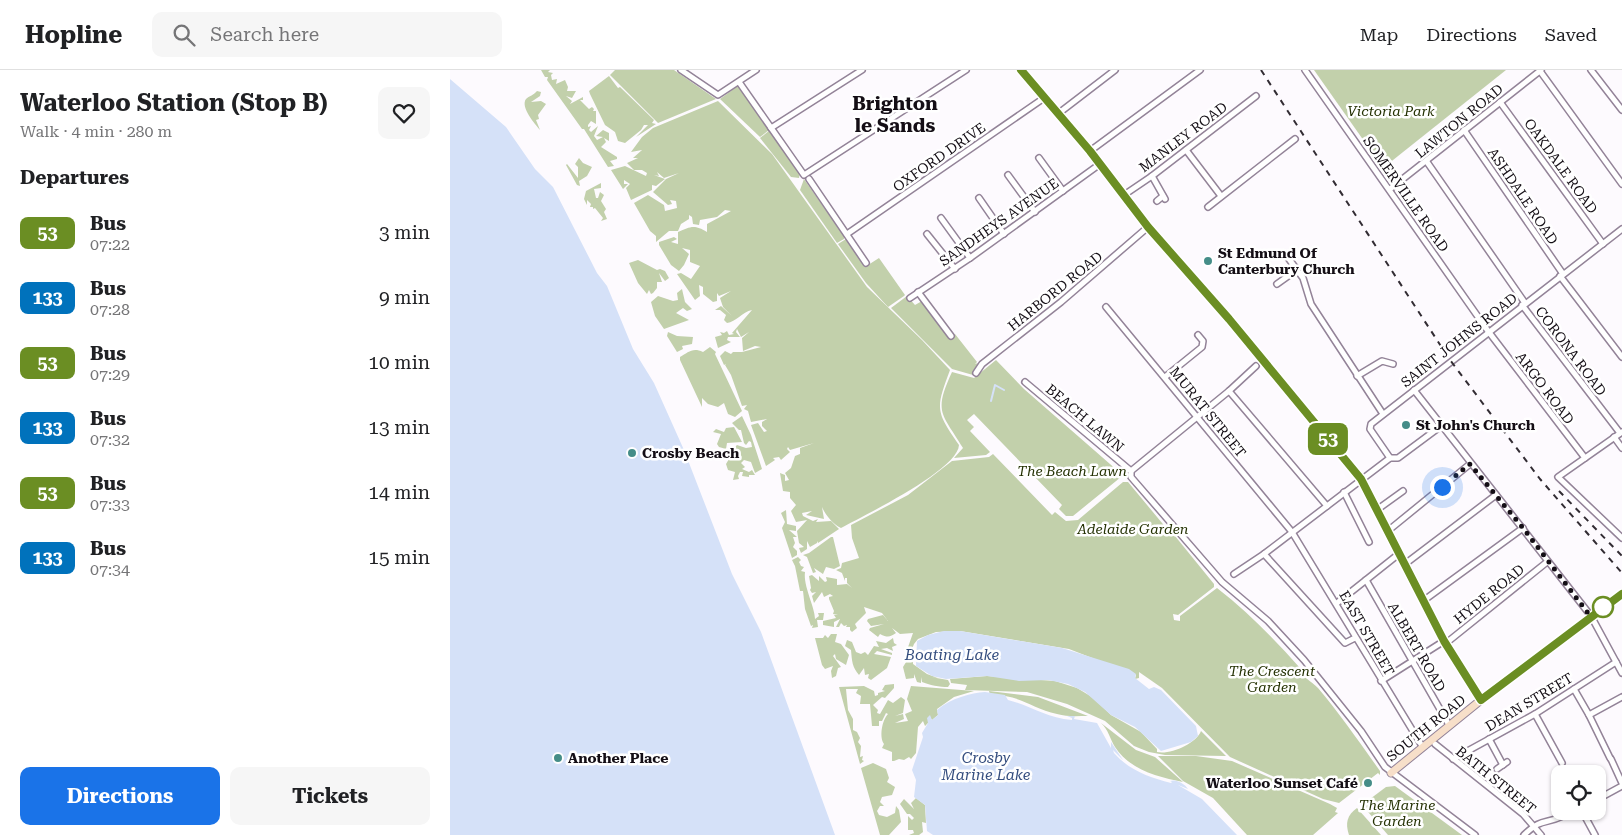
<!DOCTYPE html>
<meta charset="utf-8">
<style>
:root{--surface:#fff;--page:#f6f6f6;--text:#202124;--muted:#757577;--line:#e0e0e0;--accent:#1a73e8}
body{margin:0;font-family:"Roboto Serif",serif;background:var(--page);color:var(--text);height:100vh;display:flex;flex-direction:column;font-size:19px;white-space:nowrap}
*{box-sizing:border-box;margin:0}
p{font-size:16px;color:var(--muted)}
.icon{flex:none;width:28px;height:28px;fill:none;stroke:currentColor;stroke-width:2;stroke-linecap:round;stroke-linejoin:round}
.map{position:relative;flex:1;overflow:hidden}
.panel{display:flex;flex-direction:column;background:var(--surface);width:450px}
.panel>*{flex:none}
.badge{padding:0 10px;border-radius:8px;font-size:18px;line-height:32px}
.controls{position:absolute;left:1101px;top:695px;display:grid;gap:10px}
.controls a{display:grid;place-items:center;width:55px;height:55px;border-radius:10px;background:var(--surface);box-shadow:0 1px 4px #0004;font-size:25px}
.you{position:absolute;width:25px;height:25px;margin:-12px;border:4px solid #fff;border-radius:50%;background:#1a73e8;box-shadow:0 0 0 8px #1a73e833}
.map>.badge{position:absolute;translate:-50% -50%;box-shadow:0 0 0 2px #fff}
h2{padding:0 20px;font-size:19px;line-height:45px}
.round{display:grid;place-items:center;flex:none;width:52px;height:52px;border-radius:10px;background:var(--page)}
.head{display:flex;align-items:center;justify-content:space-between;height:85px;padding:0 20px}
h1{font-size:24px;font-weight:700;line-height:38px}
.primary-button{display:flex;gap:10px;margin-top:auto;padding:10px 20px}
.primary-button a{flex:1;height:58px;border-radius:10px;background:var(--accent);color:#fff;font-size:20px;font-weight:700;line-height:58px;text-align:center}
.primary-button a+a{background:var(--page);color:var(--text)}
ul{padding:0;list-style:none}
li{display:flex;align-items:center;gap:15px;height:65px;padding:0 20px}
li div{flex:1}
li b{display:block;font-size:19px}
li em{font-style:normal}
li .badge{min-width:55px;font-weight:700;text-align:center}
header{display:flex;align-items:center;gap:30px;box-sizing:border-box;height:70px;padding:0 25px;background:var(--surface);border-bottom:1px solid var(--line)}
header strong{font-size:24px}
nav{display:flex;gap:28px;margin-inline-start:auto;font-size:18px}
.search{width:350px;height:45px;background:var(--page);display:flex;align-items:center;gap:12px;box-sizing:border-box;padding:0 18px;border-radius:10px;color:var(--muted);font-size:19px}
main{display:flex;flex:1;min-height:0}
.map>svg:first-child{display:block}
</style>
<header>
<strong>Hopline</strong>
<div class="search"><svg class="icon" aria-label="search" viewBox="0 0 24 24"><circle cx="10" cy="10" r="6"/><path d="M15 15l6 6"/></svg>Search here</div>
<nav><a>Map</a><a>Directions</a><a>Saved</a></nav>
</header>
<main>
<section class="panel">
<div class="head"><div><h1>Waterloo Station (Stop B)</h1><p>Walk · 4 min · 280 m</p></div><a class="round"><svg class="icon" aria-label="heart" viewBox="0 0 24 24"><path d="M12 20l-8-8c-3-5 5-10 8-4 3-6 11-1 8 4z"/></svg></a></div>
<h2>Departures</h2>
<ul>
<li><span class="badge" style="background:#6b8e23;color:#fff">53</span><div><b>Bus</b><p>07:22</p></div><em>3 min</em></li>
<li><span class="badge" style="background:#0072bc;color:#fff">133</span><div><b>Bus</b><p>07:28</p></div><em>9 min</em></li>
<li><span class="badge" style="background:#6b8e23;color:#fff">53</span><div><b>Bus</b><p>07:29</p></div><em>10 min</em></li>
<li><span class="badge" style="background:#0072bc;color:#fff">133</span><div><b>Bus</b><p>07:32</p></div><em>13 min</em></li>
<li><span class="badge" style="background:#6b8e23;color:#fff">53</span><div><b>Bus</b><p>07:33</p></div><em>14 min</em></li>
<li><span class="badge" style="background:#0072bc;color:#fff">133</span><div><b>Bus</b><p>07:34</p></div><em>15 min</em></li>
</ul>
<div class="primary-button"><a>Directions</a><a>Tickets</a></div>
</section>
<div class="map">
<svg width="1172" height="765" viewBox="0 0 1172 765">
<rect width="100%" height="100%" fill="#fdfafe"/>
<!-- green -->
<g fill="#c2d0ab">
<polygon points="91,0 100,0 98,2 103,3 101,5 102,10 107,9 106,14 115,10 118,17 117,21 126,21 122,28 116,26 122,31 120,34 133,27 133,30 130,30 139,39 142,37 144,39 143,41 146,41 146,54 141,51 138,55 138,57 141,56 139,60 141,62 148,56 144,66 147,70 153,67 146,66 153,60 159,63 159,71 154,68 156,72 151,77 167,87 167,89 160,91 164,96 158,97 134,59 132,59 97,10 98,7 95,7"/>
<polygon points="165,0 224,0 266,29 208,53 160,5"/>
<polygon points="864,0 1056,0 933,98"/>
<polygon points="159,6 168,18 170,17 204,50 202,53 206,54 186,67 198,55 194,55 191,60 175,73 168,71 165,62 155,55 140,24 139,21"/>
<polygon points="289,15 319,60 310,67 270,29"/>
<path d="M87 21 91 22 90 26 81 32 91 31 96 34 88 45 89 49 86 50 90 60C85 54 70 37 76 29 79 26 84 25 87 21Z"/>
<path d="M268 31 322 84 417 217 472 270 500 300C485 340 486 341 509 375 508 400 413 446 391 458 383 454 376 446 372 437L374 449 356 445 362 441 352 443 353 446 363 451 368 449 366 452 381 451 389 459 368 473 367 471V473L360 477 357 471V479L351 483 349 478 354 477 349 473 347 461 357 450 346 452 341 441 346 435 340 428V422L333 421 330 403 335 405V411L339 410 335 403 341 398 345 386 362 379 350 384V378L364 373 340 380 338 377 337 379 340 382 331 390 329 387 323 388 325 390 316 396 301 355 308 353 314 362 317 361 312 356V352L317 349 301 352 298 341 294 339 297 335 292 336 281 305 275 295 276 294 274 295 270 286 275 281 281 284 283 282H292L311 277 305 276 293 281 292 268 299 262 291 267 287 259 286 262 290 267H278L277 270 281 272 268 278 265 267 272 265 270 262 274 263 277 261 279 265 284 264 282 263 302 240C292 242 286 252 277 253L274 250 276 245 270 240H265L271 236 282 246 273 237 270 228 281 221 269 226 267 223V231L263 232 253 224V217L249 215 250 226 245 230 227 204 231 203 241 209 250 196 240 192V180L232 178 239 184 234 195 229 201 221 195 209 175V172L224 167 227 169 221 172 228 174V162C240 157 244 154 257 162V154L281 141 275 140 267 147 250 150 249 155 243 154 242 147 239 145V149L231 154 228 161H219L206 172V166L200 161 184 133 198 125 214 135 215 141 227 138 226 131 220 130 222 134 218 135 203 122 216 109 229 103 214 108 207 102 209 106 204 105 215 109 206 116 202 115V120L181 130 176 118 180 114 174 110V114H178L173 119 161 100 175 96 196 106 197 103 192 100H184L177 93 188 88H183L192 80 181 82 192 67 203 58Z"/>
<polygon points="320,60 350,103 349,108 341,107 310,68"/>
<polygon points="129,88 133,93 142,97 137,106 129,111 130,116 127,115 116,95 117,94 128,108 128,97 125,94"/>
<polygon points="354,109 394,166 394,169 387,173 350,120"/>
<polygon points="151,113 151,118 144,119 146,128 148,128 150,122 154,125 151,131 156,139 154,142 157,149 151,151 153,148 145,138 143,139 143,137 140,137 141,134 137,130 137,135 134,129 136,121"/>
<polygon points="396,169 415,197 429,188 455,225 454,226 438,237 416,213 388,174"/>
<polygon points="188,190 207,200 210,199 215,201 219,208 215,211 209,203 212,212 207,212 207,218 203,223 201,224 199,220 197,224 188,213 179,193"/>
<polygon points="232,219 235,232 242,239 237,241 233,238 226,243 239,250 214,259 205,246 201,232 208,226 223,231 228,230 227,223"/>
<polygon points="457,226 465,235 472,231 500,268 505,264 527,292 525,294 528,293 523,305 502,299 441,238"/>
<polygon points="218,262 227,266 243,267 242,274 232,276 233,279 227,282 217,266"/>
<path d="M260 277 266 282 265 284 292 341 285 347 278 344 274 333 268 337 258 334 252 328V337L230 290V287C238 283 242 277 253 282Z"/>
<path d="M546 290 574 319 668 401 671 407 623 446H616L609 439 612 435 524 344 517 350 524 357 520 361 540 382 536 385 504 388 513 378C492 343 483 343 502 302L524 308Z"/>
<polygon points="292,346 301,365 312,399 305,403 301,392 294,390 291,393 295,397 292,399 299,402 302,400 305,405 299,405 299,407 292,406 293,402 290,402 288,406 289,409 283,410 285,402 278,400 276,394 279,389 273,386 272,383 278,379 284,382 284,378 287,375 296,378 302,377 301,372 299,371 296,375 294,373 291,360 289,360 282,353"/>
<polygon points="284,357 292,372 277,373 276,379 269,377 267,374 271,364 263,362 266,359 274,362 276,358"/>
<path d="M543 384 602 445 605 442 616 451 628 450 673 412H678L717 459 718 463 725 466 764 514V517L728 545 723 544 724 550 730 551V546L767 518C798 542 824 569 850 598 853 608 861 611 868 618 890 644 910 673 930 701V705L928 703 889 733 873 729 780 687 712 618 689 602V608L685 609 686 605 619 579 510 561 486 562 468 569 464 574 462 579 463 594 477 604 488 608 481 607 498 610 500 614 498 617C490 617 479 615 472 612L471 607V613L467 612 464 604V608L456 609 453 597 458 589H461L457 580 463 563 450 564 442 558 446 563C440 567 438 568 430 564L428 567 419 560 420 558 434 554 421 556 417 551 418 549 433 545 438 551 432 543 414 537 416 543 405 554 407 558 402 562 400 560V557H396L397 555 394 556 391 553 389 557H386L390 549 384 552V557L373 555V551L386 548 384 545H388L383 544 384 541 379 529V527L383 526 380 524 374 527 372 522 364 533 362 526 366 522 362 523 360 520 361 518 359 506 362 505 369 511V506L375 512 377 511 376 507 387 509V515L397 514 402 518 397 513V508H395V511L392 503 386 500 391 498 392 493 409 488 402 468 401 455 458 425 502 391 539 387Z"/>
<polygon points="336,440 337,454 346,456 346,461 339,460 347,467 343,467 345,473 343,477 347,481 347,485 342,488 332,458 335,452 331,443"/>
<polygon points="381,467 383,467 390,496 384,499 376,497 373,504 364,498 366,502 363,503 357,487 353,485 359,483"/>
<path d="M348 487 351 490 349 492 351 496 354 497 351 501 355 502C353 516 365 537 365 549L369 546 368 543H374L373 550H367L368 557 362 558 363 555 361 556 355 539 353 521H350L345 496 342 490Z"/>
<polygon points="381,564 387,564 385,572 391,574 399,585 396,595 386,589 385,584 383,586 391,597 388,598 386,606 382,608 381,601 383,596 375,599 372,595 365,568 373,568 375,565 378,568"/>
<path d="M443 568 444 573 447 575 442 577 443 581 437 578 431 579 442 583V585L427 581 424 584 441 587 437 598 421 610 418 608 419 604 415 605 414 598 409 605C402 597 402 591 401 580L395 576 397 570 402 572 406 582 411 584 415 582 418 585 424 576 429 577 426 571 436 573Z"/>
<path d="M537 606 605 611 627 618 642 627 661 645 691 662 707 679V682C720 685 746 674 751 661L776 686 715 685 699 682 684 676 655 651 617 634 577 622 515 620 517 615 501 613 500 609Z"/>
<path d="M444 614V618L435 628 432 627 423 635 428 640 427 643 430 644 438 630 443 633 451 627 455 630 453 643 445 646 453 644 454 649 445 653 458 651 455 644 462 641 457 629 461 616 524 621 504 627 487 639 488 645 482 650 479 646 478 653 475 656 473 651 468 657 466 683 461 689 459 687 454 690 449 689 444 691H442V682L432 678 434 674C429 667 432 650 438 644L436 643 432 651H429V656H422L420 634H410L411 626 406 623 408 619H396L398 640 403 649V660L407 662 410 668 408 672 411 676 410 687 413 686 412 690 414 691 410 694 389 617 414 616 424 621 425 626 428 625V623L435 621 432 620 435 615Z"/>
<path d="M539 621 588 627 638 646C627 646 617 647 607 644 581 638 569 624 540 625Z"/>
<path d="M651 653 686 680 705 687 733 712C708 707 680 700 665 677 660 669 658 659 651 653Z"/>
<polygon points="708,686 746,686 782,691 880,734 887,738 885,742 888,743 863,765 797,765 763,728 733,711"/>
<polygon points="423,693 436,699 439,708 437,712 445,717 442,725 432,727 430,732 434,736 430,736 427,741 429,745 437,747 445,743 446,736 449,740 451,752 439,765 430,765 411,698"/>
<polygon points="945,716 1012,765 938,765 912,735 936,717"/>
<polygon points="466,728 475,735 476,753 472,752 473,762 469,765 459,765 464,763 463,760 458,760 458,746 462,750 464,748 460,744 464,744 457,744 450,734 454,729 464,739 461,733"/>
<path d="M907 738 931 765H899C895 753 897 745 907 738Z"/>
</g>
<!-- water -->
<g fill="#d5e1f8">
<polygon points="0,9 56,57 85,99 103,117 147,203 157,216 183,279 204,313 234,380 282,504 311,562 385,765 0,765"/>
<polygon points="494,561 510,561 612,578 679,599 686,604 685,608 699,619 704,617 711,620 746,656 748,666 741,672 711,681 685,657 661,645 635,622 618,614 598,610 569,611 537,606 496,609 482,606 466,596 467,571 478,565"/>
<path d="M535 622 555 625 558 630C582 636 596 648 622 650V648L617 646H625L624 649 647 653 661 678V672L673 690 663 680 664 683C680 701 699 707 721 713L722 712 720 711C726 709 734 713 738 719L728 715 752 729 787 765H483L477 761 475 735 464 727 466 710 462 700 473 667 472 663 478 653 477 648 480 645 482 650 488 645 487 640C501 628 521 623 535 622Z"/>
</g>
<g fill="none" stroke-linecap="round" stroke-linejoin="round">
<!-- stream -->
<polyline stroke="#d5e1f8" stroke-width="2" points="541,331 545,315 554,320"/>
<!-- street casing -->
<g stroke="#938398" stroke-width="8">
<g id="street">
<polyline points="231,0 268,25 306,0"/>
<polyline points="571,0 640,81 698,157 779,249 911,409"/>
<polyline points="855,0 1038,261 1135,388"/>
<polyline points="1141,0 1172,40"/>
<polyline points="1090,1 1172,114"/>
<polyline points="289,12 354,105 516,0"/>
<polyline points="1050,32 1153,174"/>
<polyline points="609,43 665,0"/>
<polyline points="321,58 412,0"/>
<polyline points="1014,60 1113,204"/>
<polyline points="736,80 771,126"/>
<polyline points="640,81 750,0"/>
<polyline points="589,88 613,121"/>
<polyline points="977,92 1075,233"/>
<polyline points="558,105 585,142"/>
<polyline points="702,106 715,129"/>
<polyline points="359,109 416,193"/>
<polyline points="940,119 1091,0"/>
<polyline points="674,125 702,106 806,26"/>
<polyline points="529,128 554,164"/>
<polyline points="707,131 713,126"/>
<polyline points="758,137 845,69"/>
<polyline points="491,148 520,188"/>
<polyline points="397,164 594,28"/>
<polyline points="477,164 505,199"/>
<polyline points="836,185 853,208 861,234 933,344"/>
<polyline points="1110,206 1172,287"/>
<polyline points="827,214 848,199"/>
<polyline points="468,222 501,266"/>
<polyline points="460,228 520,188 650,94"/>
<polyline points="1072,235 1170,363"/>
<polyline points="656,237 842,462 972,676"/>
<polyline points="526,303 532,294 611,232 698,157"/>
<polyline points="907,306 932,291 943,294"/>
<polyline points="715,307 752,277 753,271 748,265"/>
<polyline points="575,312 681,401"/>
<polyline points="964,320 1141,546 1172,603"/>
<polyline points="779,321 877,436"/>
<polyline points="1172,362 1108,407 1172,468"/>
<polyline points="1164,367 1172,378"/>
<polyline points="940,388 948,388 991,356"/>
<polyline points="681,401 681,407 772,512 818,551 854,590 911,661 935,697 1025,765"/>
<polyline points="681,401 779,321 806,296"/>
<polyline points="894,422 919,472"/>
<polyline points="928,439 953,421"/>
<polyline points="939,460 1020,394"/>
<polyline points="814,484 895,573 905,568"/>
<polyline points="955,494 1046,425"/>
<polyline points="784,504 814,484 940,388 920,359 921,354 1172,159"/>
<polyline points="916,510 999,655"/>
<polyline points="973,531 1073,458"/>
<polyline points="887,533 950,483"/>
<polyline points="995,574 1097,492"/>
<polyline points="931,611 994,571"/>
<polyline points="1124,619 1139,645 1172,627"/>
<polyline points="1085,644 1112,693"/>
<polyline points="1139,645 1160,688"/>
<polyline points="1039,669 1053,695"/>
<polyline points="985,674 1073,744 1091,765"/>
<polyline points="1003,689 1085,644 1166,592"/>
<polyline points="1161,689 1172,713"/>
<polyline points="1047,699 1057,692"/>
<polyline points="1107,711 1110,717"/>
<polyline points="1148,729 1172,716"/>
<polyline points="1132,741 1145,765"/>
<path d="M1074 765C1093 747 1094 755 1113 746L1115 741"/>
</g>
</g>
<!-- secondary casing -->
<g stroke="#938398" stroke-width="9">
<g id="secondary">
<polyline points="911,409 994,571 1031,630"/>
<polyline points="941,703 1031,630 1172,524"/>
</g>
</g>
<!-- street -->
<use href="#street" stroke="#fff" stroke-width="5"/>
<!-- secondary -->
<use href="#secondary" stroke="#f7dfc9" stroke-width="7"/>
<!-- rail -->
<g stroke="#322c33" stroke-width="2" stroke-dasharray="6 6" stroke-linecap="butt">
<polyline points="811,0 1000,290 1090,409 1172,503"/>
<polyline points="1109,421 1172,486"/>
</g>
</g>
<g fill="none" stroke-linecap="round" stroke-linejoin="round">
<!-- line casing -->
<g stroke="#fff" stroke-width="11">
<polyline id="line" points="571,0 640,81 698,157 779,249 911,409 994,571 1031,630 1172,524"/>
</g>
<!-- line -->
<use href="#line" stroke="#6b8e23" stroke-width="8"/>
<!-- walk -->
<polyline stroke="#140e15" stroke-width="5" stroke-dasharray="0 9" points="992,417 1020,394 1073,458 1138,543 1153,537"/>
</g>
<!-- markers -->
<g fill="#458d88" stroke="#fff" stroke-width="2">
<circle cx="758" cy="191" r="5"/>
<circle cx="956" cy="355" r="5"/>
<circle cx="182" cy="383" r="5"/>
<circle cx="108" cy="688" r="5"/>
<circle cx="918" cy="713" r="5"/>
</g>
<circle fill="#fff" stroke="#6b8e23" stroke-width="2.5" cx="1153" cy="537" r="10"/>
<g text-anchor="middle" dominant-baseline="central" stroke-width="5" stroke-linejoin="round" paint-order="stroke">
<!-- park labels -->
<g font-size="14" font-style="italic" fill="#243103" stroke="#fff">
<text x="941" y="41">Victoria Park</text>
<text x="622" y="401">The Beach Lawn</text>
<text x="683" y="459">Adelaide Garden</text>
<text x="822" y="601">The Crescent<tspan x="822" dy="16">Garden</tspan></text>
<text x="947" y="735">The Marine<tspan x="947" dy="16">Garden</tspan></text>
</g>
<!-- street labels -->
<g font-size="14" fill="#140e15" stroke="#fff">
<text transform="translate(1009 51) rotate(-39)">LAWTON ROAD</text>
<text transform="translate(733 67) rotate(-37)">MANLEY ROAD</text>
<text transform="translate(489 87) rotate(-35)">OXFORD DRIVE</text>
<text transform="translate(1111 96) rotate(54)">OAKDALE ROAD</text>
<text transform="translate(956 124) rotate(55)">SOMERVILLE ROAD</text>
<text transform="translate(1073 126) rotate(56)">ASHDALE ROAD</text>
<text transform="translate(549 152) rotate(-35)">SANDHEYS AVENUE</text>
<text transform="translate(605 221) rotate(-39)">HARBORD ROAD</text>
<text transform="translate(1009 270) rotate(-38)">SAINT JOHNS ROAD</text>
<text transform="translate(1121 281) rotate(53)">CORONA ROAD</text>
<text transform="translate(1095 318) rotate(53)">ARGO ROAD</text>
<text transform="translate(758 342) rotate(51)">MURAT STREET</text>
<text transform="translate(635 348) rotate(40)">BEACH LAWN</text>
<text transform="translate(1039 524) rotate(-39)">HYDE ROAD</text>
<text transform="translate(917 563) rotate(60)">EAST STREET</text>
<text transform="translate(967 577) rotate(60)">ALBERT ROAD</text>
<text transform="translate(1079 632) rotate(-31)">DEAN STREET</text>
<text transform="translate(976 658) rotate(-39)">SOUTH ROAD</text>
<text transform="translate(1046 710) rotate(39)">BATH STREET</text>
</g>
<!-- poi labels -->
<g font-size="14" font-weight="bold" fill="#140e15" stroke="#fff" text-anchor="start">
<text x="768" y="183">St Edmund Of<tspan x="768" dy="16">Canterbury Church</tspan></text>
<text x="966" y="355">St John's Church</text>
<text x="192" y="383">Crosby Beach</text>
<text x="118" y="688">Another Place</text>
<text x="908" y="713" text-anchor="end">Waterloo Sunset Café</text>
</g>
<!-- water labels -->
<g font-size="15" font-style="italic" fill="#354e7f" stroke="#fff">
<text x="502" y="585">Boating Lake</text>
<text x="536" y="688">Crosby<tspan x="536" dy="17">Marine Lake</tspan></text>
</g>
<!-- district labels -->
<g font-size="19" font-weight="bold" fill="#140e15" stroke="#fff">
<text x="445" y="33">Brighton<tspan x="445" dy="22">le Sands</tspan></text>
</g>
</g>
</svg>
<div class="controls">
<a><svg class="icon" aria-label="locate" viewBox="0 0 24 24"><circle cx="12" cy="12" r="6"/><path d="M12 2v4M12 18v4M2 12h4M18 12h4"/></svg></a>
</div>
<div class="you" style="left:992px;top:417px"></div>
<b class="badge" style="left:878px;top:369px;background:#6b8e23;color:#fff">53</b>
</div>
</main>
